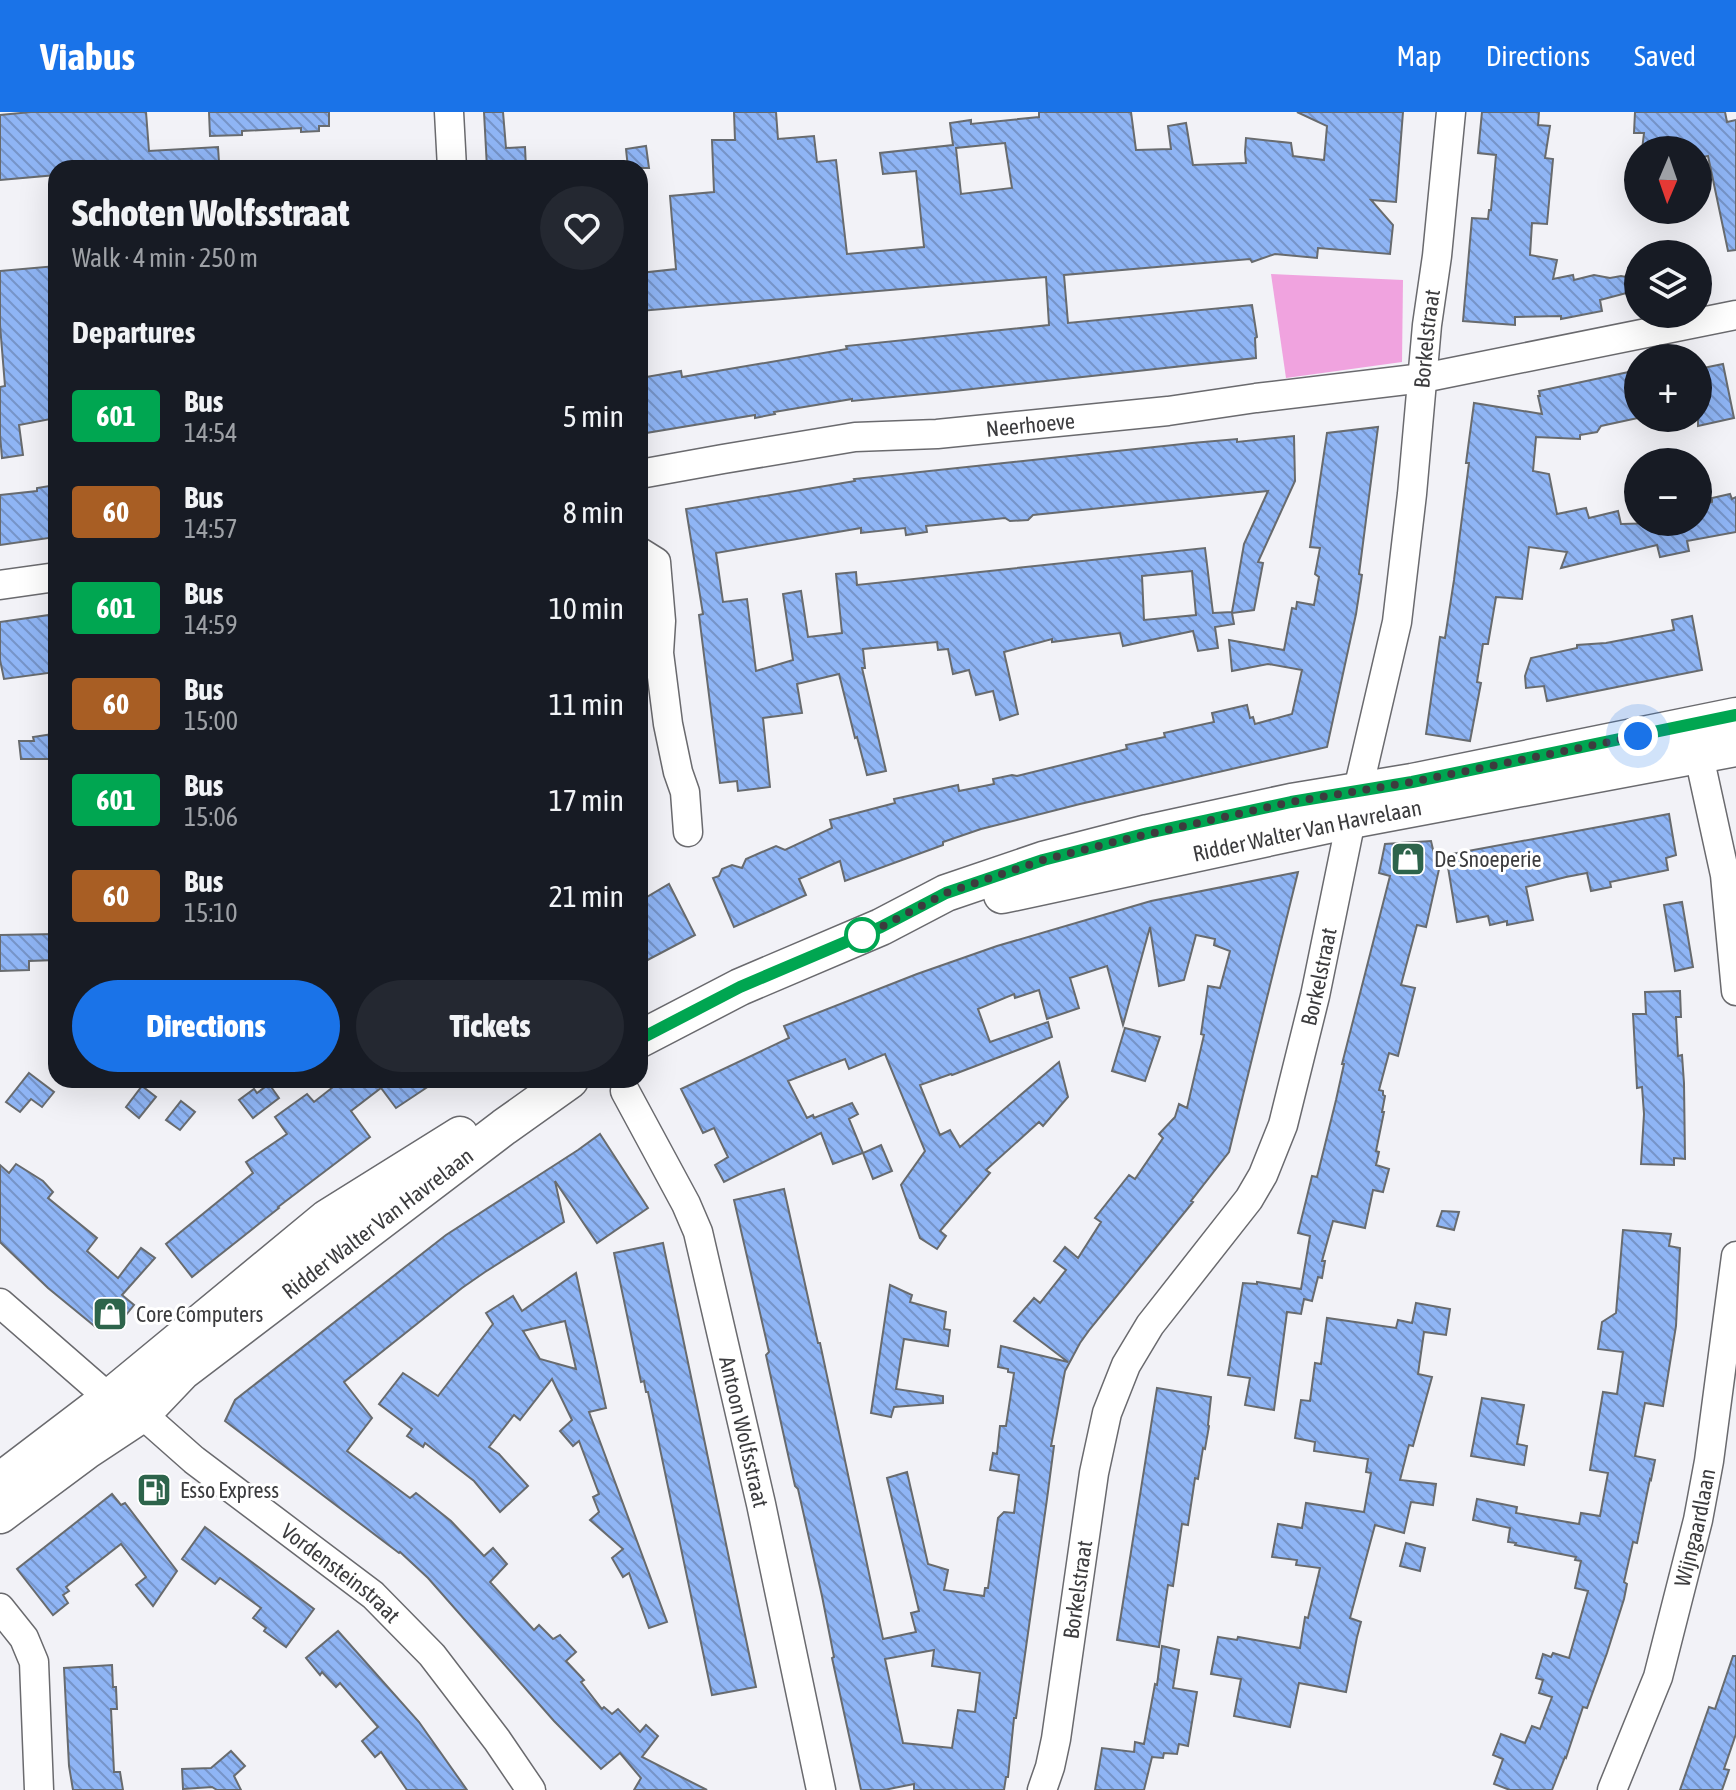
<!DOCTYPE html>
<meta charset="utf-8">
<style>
:root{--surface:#171b24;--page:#242831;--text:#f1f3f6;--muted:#9ea1a6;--accent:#1a73e8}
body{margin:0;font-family:"Asap Condensed",sans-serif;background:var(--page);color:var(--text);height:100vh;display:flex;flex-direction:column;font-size:30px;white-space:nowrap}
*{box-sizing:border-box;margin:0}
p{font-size:26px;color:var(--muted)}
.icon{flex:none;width:44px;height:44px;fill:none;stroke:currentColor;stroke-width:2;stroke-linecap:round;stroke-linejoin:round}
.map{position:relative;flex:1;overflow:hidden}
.drawer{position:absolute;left:48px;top:48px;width:600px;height:928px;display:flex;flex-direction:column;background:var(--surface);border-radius:24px;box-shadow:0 8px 32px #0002}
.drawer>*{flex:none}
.badge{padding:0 16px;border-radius:6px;font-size:28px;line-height:52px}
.needle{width:52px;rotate:182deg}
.tools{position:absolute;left:1624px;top:24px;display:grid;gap:16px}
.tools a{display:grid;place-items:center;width:88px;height:88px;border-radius:50%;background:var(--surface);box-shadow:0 8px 32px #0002;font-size:40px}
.you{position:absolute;width:40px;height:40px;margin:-20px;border:6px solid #fff;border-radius:50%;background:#1a73e8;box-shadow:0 0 0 12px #1a73e833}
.map>.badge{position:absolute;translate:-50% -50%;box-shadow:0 0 0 4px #fff}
h2{padding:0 24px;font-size:30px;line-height:72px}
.round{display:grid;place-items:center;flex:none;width:84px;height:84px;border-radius:42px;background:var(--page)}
.head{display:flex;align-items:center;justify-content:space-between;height:136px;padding:0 24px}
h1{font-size:38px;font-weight:800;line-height:60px}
.button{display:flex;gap:16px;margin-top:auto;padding:16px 24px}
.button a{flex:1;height:92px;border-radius:48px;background:var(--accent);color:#fff;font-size:32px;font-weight:800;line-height:92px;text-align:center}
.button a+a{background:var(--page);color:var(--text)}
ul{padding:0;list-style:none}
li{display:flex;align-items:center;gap:24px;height:96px;padding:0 24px}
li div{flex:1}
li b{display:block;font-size:30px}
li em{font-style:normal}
li .badge{min-width:88px;font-weight:700;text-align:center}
header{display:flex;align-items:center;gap:48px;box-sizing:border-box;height:112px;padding:0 40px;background:var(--accent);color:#fff}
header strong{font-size:38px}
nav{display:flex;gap:44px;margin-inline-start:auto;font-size:28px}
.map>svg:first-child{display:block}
</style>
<header>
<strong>Viabus</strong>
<nav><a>Map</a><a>Directions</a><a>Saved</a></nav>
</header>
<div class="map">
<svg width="1736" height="1678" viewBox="0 0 1736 1678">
<defs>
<pattern id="building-back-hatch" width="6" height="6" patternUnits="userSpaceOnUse" patternTransform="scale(2)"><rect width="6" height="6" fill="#8fb5f5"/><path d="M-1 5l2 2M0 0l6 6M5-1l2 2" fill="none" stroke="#7694c8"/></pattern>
</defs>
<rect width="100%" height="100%" fill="#f2f2f7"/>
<!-- green -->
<polygon fill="#f0a3df" points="1271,162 1403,168 1402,250 1286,266"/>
<!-- building -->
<g fill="url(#building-back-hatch)" stroke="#686b6e" stroke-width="2" fill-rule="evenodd">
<polygon points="31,0 146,0 149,39 218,35 219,50 192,52 192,56 173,56 173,54 144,56 56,56 56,63 0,68 0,3"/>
<polygon points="209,0 329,0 329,14 319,14 319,19 301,20 301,16 242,19 242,23 210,24"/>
<polygon points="484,0 503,0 506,36 525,35 526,56 487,56"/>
<path d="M734 0H776L778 27 814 24 817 50 836 48 847 142 924 135 916 59 883 62 880 41 953 33 950 11 971 8V12L1039 5V0H1131L1136 38 1171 37 1168 14 1186 11 1193 53 1246 51 1245 40 1246 26 1291 31 1293 44 1324 48 1327 14 1297 0H1403L1396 90 1371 88 1393 113 1390 142 1318 136 1317 146 1275 142 1252 150 1250 147 1064 163 1068 211 1252 193 1257 225 1255 226 1256 246 945 280 852 289V287L774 300 775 302 755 306V303L640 322V266L681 259 682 265 847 237 846 234 1049 213 1046 165 640 199V161L676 157 670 84 714 80 712 28H735ZM1005 31 1012 76 961 82 956 36Z"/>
<polygon points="1482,0 1539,0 1538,13 1550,14 1545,46 1553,47 1547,112 1532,111 1530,143 1557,148 1553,167 1573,163 1574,168 1594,163 1610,166 1621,164 1638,167 1638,178 1600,188 1602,199 1561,207 1561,204 1515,205 1515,213 1463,209 1472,106 1488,107 1489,98 1491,98 1496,43 1478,41"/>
<polygon points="1635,0 1725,0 1727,10 1736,8 1736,138 1728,139 1708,44 1698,46 1698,38 1642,38 1644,21 1634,21"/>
<polygon points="646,34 649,56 628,56 626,37"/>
<polygon points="56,154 56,306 19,313 23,343 2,346 0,323 0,275 5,274 0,213 0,159"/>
<polygon points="1723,252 1734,306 1698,314 1698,257"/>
<polygon points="1638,258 1638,306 1601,314 1597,320 1580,323 1580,327 1536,325 1533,359 1549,362 1557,402 1586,396 1589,406 1618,399 1621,412 1698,410 1698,392 1712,390 1712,386 1730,382 1732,387 1736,385 1736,420 1687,429 1689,439 1660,445 1657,433 1561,456 1567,440 1529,435 1522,487 1496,485 1488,532 1483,532 1477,570 1481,571 1470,629 1426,622 1440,525 1445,526 1454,468 1469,351 1466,351 1474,291 1542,302 1538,284 1540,284 1539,279"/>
<polygon points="1378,315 1359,462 1362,463 1356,502 1327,635 1080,692 981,717 943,730 943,733 845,769 840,749 799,767 806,783 734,815 713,766 719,764 722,757 732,753 742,756 746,747 776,734 785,738 832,716 830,708 895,691 894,687 958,673 959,679 994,672 993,667 1012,663 1017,664 1127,637 1126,633 1165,625 1164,621 1214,610 1212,601 1247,593 1250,606 1253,605 1255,612 1292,602 1302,558 1268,552 1232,559 1229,528 1284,538 1292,496 1296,497 1297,490 1314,493 1319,465 1315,462 1320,436 1310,435 1327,321"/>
<path d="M1294 324 1295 369 1258 450 1263 451 1254 498 1232 501 1234 512 1215 515 1218 536 1198 539 1193 519 1123 534 1120 521 1052 530V527L1004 540 1018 602 1000 608 993 579 976 583 969 558 953 562 948 537 938 538 937 530 863 537 865 556H862L886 659 867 663 857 625 855 626 839 562 797 572 802 601 763 606 770 675 738 679 737 669 720 671 699 503 703 502 686 397 855 369 854 367 1192 331 1237 327V330ZM1268 379 1244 432 1232 500 1213 501 1205 436 857 473 856 460 836 462 842 521 808 525 801 479 783 482 793 548 756 559 747 487 723 490 716 441 861 416V421L905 416 906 423 927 420 926 414 1005 406 1010 409 1028 408 1033 403ZM1192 459 1196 503 1144 508 1142 464Z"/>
<polygon points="56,373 56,425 0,433 0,383 37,379 37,376"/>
<polygon points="56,502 56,560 4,567 0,548 0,510"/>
<polygon points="1692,504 1702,558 1547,589 1544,574 1526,576 1525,564 1531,546 1577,536 1577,533 1606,531 1674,518 1672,508"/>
<polygon points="53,622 54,647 21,647 19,629 34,629 33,625"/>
<polygon points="1669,702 1676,743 1666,746 1668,758 1610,770 1611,775 1591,779 1587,761 1566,765 1526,775 1533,808 1507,813 1507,809 1490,813 1488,804 1457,810 1446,743"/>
<polygon points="1431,729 1435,746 1442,744 1426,815 1417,813 1401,873 1415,876 1398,944 1389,941 1379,978 1383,979 1383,983 1385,984 1382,1000 1384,1000 1376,1039 1379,1040 1376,1053 1389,1057 1383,1080 1373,1078 1365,1116 1333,1109 1322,1149 1325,1149 1322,1166 1318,1165 1312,1189 1304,1187 1301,1202 1287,1200 1274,1298 1245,1293 1250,1266 1228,1263 1243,1171 1257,1172 1257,1170 1301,1177 1310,1124 1298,1121 1312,1064 1317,1065 1336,988 1344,952 1342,952 1390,764 1379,761 1385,732"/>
<path d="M1298 760 1229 1040 1191 1089 1193 1090 1090 1217 1080 1231 1065 1259 1051 1334H1054L1047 1387 1016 1606H1014L1008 1665H1006L1004 1678H914V1672L884 1678H861L832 1546 834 1545 822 1484 798 1377 795 1374 785 1329 766 1243 769 1240 734 1088 784 1077 818 1231H820L883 1527 916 1520 911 1501 919 1499 887 1366 907 1360 928 1452 948 1458 944 1478 984 1484 985 1476H988L998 1406 1004 1400 1014 1401 1019 1363 990 1358 993 1341 997 1342 1000 1314H1006L1014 1261 1008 1260V1257L998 1255 1001 1234 1068 1250 1014 1209 1034 1186 1040 1191 1066 1158 1054 1149 1065 1135 1078 1146 1101 1110 1095 1106 1129 1063 1135 1067 1163 1026 1159 1022 1175 1005 1179 992 1187 996 1204 923 1201 922 1208 874 1220 876 1230 839 1214 833 1215 827 1196 823 1184 868 1159 874 1150 815 1123 913 1107 854 1070 866 1079 896 1047 907 1039 878 1015 886 1014 882 978 897 990 930 1048 910 1052 925 952 963 951 962 920 973 940 1023 950 1018 960 1035 1059 950 1068 985 1043 1014 1039 1010 986 1058 990 1061 940 1119 946 1124 937 1137 920 1126 901 1073 925 1039 885 942 849 957 845 947 788 969 807 1006 813 1003 814 1006 852 991 858 1002 849 1007 863 1041 833 1052 821 1021 724 1070 715 1053 728 1045 714 1016 703 1021 681 977 789 926 784 914 917 862 997 834 1151 789ZM934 1538 932 1554 980 1561 975 1600 958 1598 952 1636 903 1631 885 1547Z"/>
<polygon points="669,772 695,823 640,852 640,794 644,792 647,785"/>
<polygon points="1682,790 1693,855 1675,859 1664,793"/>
<polygon points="56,822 56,848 29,849 29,858 0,859 0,823"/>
<polygon points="1680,879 1681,905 1676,905 1678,944 1682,943 1684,971 1685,1047 1674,1046 1674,1053 1641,1052 1644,1002 1642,975 1637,976 1633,902 1646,902 1645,880"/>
<polygon points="1125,916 1160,925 1145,969 1112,959"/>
<polygon points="29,961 54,980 42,995 31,987 20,1000 6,990"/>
<polygon points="342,968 438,968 396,996 381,976 351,999 370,1025 278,1095 279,1096 192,1165 166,1132 253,1061 246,1050 287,1022 275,1005 307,982 314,990"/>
<polygon points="269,972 279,986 253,1006 239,988 254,977 257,981"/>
<polygon points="142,974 156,985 139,1006 126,995"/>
<polygon points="181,989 195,1000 180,1018 166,1008"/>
<polygon points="600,1022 648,1096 597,1131 555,1069 564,1110 485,1160 462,1176 344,1270 372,1306 347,1339 410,1386 416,1381 451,1409 484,1444 493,1436 507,1452 490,1470 534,1518 539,1513 553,1527 560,1523 576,1540 566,1549 584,1568 581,1570 602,1597 604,1595 612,1602 618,1597 640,1620 646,1613 658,1624 642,1645 707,1678 634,1678 641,1666 620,1641 601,1657 554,1609 428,1466 400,1440 399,1441 225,1309 235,1288 446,1123 578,1038"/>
<polygon points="881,1033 892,1059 873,1067 863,1041"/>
<polygon points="16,1052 43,1069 53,1080 48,1086 97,1126 87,1139 118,1166 141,1136 155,1146 122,1183 134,1193 118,1213 116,1211 115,1213 108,1207 101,1216 99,1215 98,1217 48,1176 0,1130 0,1053 9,1061"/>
<polygon points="1442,1099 1459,1100 1454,1118 1437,1114"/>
<polygon points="1623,1118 1671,1122 1669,1134 1680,1136 1676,1214 1663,1294 1645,1291 1635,1344 1655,1348 1651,1368 1650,1367 1637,1431 1633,1430 1624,1470 1627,1472 1624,1487 1607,1541 1587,1596 1583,1595 1566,1646 1565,1645 1552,1678 1510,1678 1494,1672 1503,1647 1493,1643 1501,1622 1525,1631 1532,1614 1540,1617 1552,1585 1539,1581 1543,1568 1536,1566 1543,1542 1551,1545 1553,1541 1569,1546 1588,1479 1575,1476 1581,1449 1575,1448 1576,1445 1515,1433 1516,1431 1508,1430 1510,1416 1473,1408 1477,1387 1517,1395 1516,1401 1579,1412 1581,1401 1600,1404 1608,1361 1590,1358 1603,1280 1617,1282 1623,1240 1598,1237 1602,1210 1616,1201"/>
<polygon points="663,1131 756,1575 712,1583 648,1280 646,1280 644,1269 641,1270 614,1141"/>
<path d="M576 1161 606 1296 589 1300 667 1510 649 1516 629 1461 623 1465 612 1446 623 1437 590 1408 599 1400 593 1385 599 1382 579 1329 573 1334 560 1319 572 1308 552 1267 520 1308 514 1303 489 1335 499 1342 528 1374 500 1400 474 1369 425 1331 423 1335 407 1324 412 1317 379 1292 403 1261 438 1284 493 1212 486 1201 513 1184 522 1199ZM565 1209 576 1257 540 1247 523 1219Z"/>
<polygon points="890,1173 912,1183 910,1190 946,1200 944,1217 950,1218 948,1234 904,1227 896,1277 943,1284 943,1291 894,1295 891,1305 871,1301"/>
<polygon points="1416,1191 1450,1197 1446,1223 1424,1220 1418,1262 1432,1265 1413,1334 1409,1333 1400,1368 1436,1372 1433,1393 1411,1390 1404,1421 1375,1413 1350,1506 1361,1510 1357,1525 1346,1580 1299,1571 1290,1615 1234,1604 1241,1567 1211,1562 1218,1525 1237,1528 1238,1525 1300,1536 1305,1505 1308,1506 1320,1456 1296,1453 1297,1448 1272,1445 1278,1412 1302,1416 1306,1391 1364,1400 1371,1361 1366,1360 1368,1347 1314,1339 1315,1330 1295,1326 1301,1288 1310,1289 1315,1251 1321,1252 1327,1206 1396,1216 1398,1208 1412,1211"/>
<polygon points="1157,1276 1211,1285 1208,1313 1209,1314 1205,1337 1203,1336 1198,1367 1195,1366 1188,1413 1182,1412 1173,1474 1168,1473 1159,1535 1117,1528"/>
<polygon points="1482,1286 1524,1293 1517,1332 1527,1334 1524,1353 1471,1344"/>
<polygon points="112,1382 121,1393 125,1391 177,1459 153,1494 136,1473 146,1465 121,1432 66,1475 69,1479 63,1483 68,1491 53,1503 17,1457"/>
<polygon points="205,1415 314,1497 286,1535 264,1519 266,1516 253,1506 261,1496 220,1466 215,1472 182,1447"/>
<polygon points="1406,1431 1425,1436 1420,1459 1400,1454"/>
<polygon points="338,1519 419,1610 467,1678 407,1678 381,1640 375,1645 362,1629 378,1615 340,1571 336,1575 322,1560 320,1563 306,1546"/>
<polygon points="1162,1534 1179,1538 1173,1576 1197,1580 1188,1634 1179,1632 1177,1642 1164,1641 1163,1646 1152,1645 1144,1678 1095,1678 1102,1636 1134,1640 1135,1630 1144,1632 1155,1572 1157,1573"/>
<polygon points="1733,1544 1736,1544 1736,1622 1724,1657 1729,1658 1722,1678 1680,1678 1709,1595 1715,1597"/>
<polygon points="112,1553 113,1575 116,1575 117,1597 111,1597 114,1660 120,1660 123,1678 73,1678 69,1654 64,1556"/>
<polygon points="231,1639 245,1654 234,1664 241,1678 217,1678 212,1675 183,1677 182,1657 211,1656"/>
</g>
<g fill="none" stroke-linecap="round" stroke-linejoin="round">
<!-- minor casing -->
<g stroke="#6a6a6e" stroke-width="31">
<g id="minor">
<polyline points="449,0 452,56"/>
<path id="s1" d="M640 362 723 347 855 325 937 322 1168 299 1256 286 1423 266 1736 203"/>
<polyline points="640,440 656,450 661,509 659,541 668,612 678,660 685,680 688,720"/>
<polyline points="0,473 56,465"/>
<polyline points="1699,644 1725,763 1736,879"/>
<path id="s2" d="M625 979 686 1092 698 1120 761 1392 821 1678"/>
<path id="s3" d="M0 1191 109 1286 142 1302 194 1348 373 1483 432 1543 497 1628 531 1678"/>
<polyline points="0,1496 24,1526 34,1550 39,1678"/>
<path id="s4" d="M1042 1678 1050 1655 1056 1627 1094 1361 1107 1301 1126 1253 1150 1213 1249 1087 1263 1063 1283 1013 1315 884 1351 708 1397 510 1412 382 1427 213 1437 144 1451 0"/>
<path id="s5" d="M1612 1678 1658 1565 1698 1408 1709 1349 1736 1144"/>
</g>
</g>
<!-- major casing -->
<g stroke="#6a6a6e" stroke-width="39">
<g id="major">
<path id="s6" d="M1002 783 1351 708 1736 636"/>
<polyline points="640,927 740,875 881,815 946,781 1043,748 1148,721 1291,690 1412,670 1736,604"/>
<polyline points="0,1369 109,1286 327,1106 460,1023"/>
<path id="s7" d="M0 1403 86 1339 142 1302 182 1260 504 1015 570 968"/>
</g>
</g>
<!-- minor -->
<use href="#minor" stroke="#fff" stroke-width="28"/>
<!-- major -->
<use href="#major" stroke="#fff" stroke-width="36"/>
</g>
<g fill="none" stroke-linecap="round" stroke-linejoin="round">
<!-- line casing -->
<g stroke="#fff" stroke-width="18">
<polyline id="line" points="640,927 740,875 881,815 946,781 1043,748 1148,721 1291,690 1412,670 1736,603"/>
</g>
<!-- line -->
<use href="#line" stroke="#00a651" stroke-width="12"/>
<!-- walk -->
<polyline stroke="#3c3c3e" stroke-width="8" stroke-dasharray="0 14.4" points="862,823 853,827 881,815 946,781 1043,748 1122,728 1291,690 1412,670 1638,624"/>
</g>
<!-- icons -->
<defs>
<g id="shop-square" transform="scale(1.8)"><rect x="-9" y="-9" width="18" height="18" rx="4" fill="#2d644b" stroke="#fff"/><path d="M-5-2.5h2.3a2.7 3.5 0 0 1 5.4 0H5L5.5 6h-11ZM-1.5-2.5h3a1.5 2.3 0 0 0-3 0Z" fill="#fff"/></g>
<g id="fuel-square" transform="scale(1.8)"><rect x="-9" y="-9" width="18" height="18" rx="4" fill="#2d644b" stroke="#fff"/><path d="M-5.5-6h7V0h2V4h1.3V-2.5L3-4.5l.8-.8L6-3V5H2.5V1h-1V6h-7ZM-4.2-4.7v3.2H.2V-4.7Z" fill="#fff"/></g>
</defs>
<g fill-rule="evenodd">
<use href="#shop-square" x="1408" y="747"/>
<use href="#shop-square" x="110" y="1202"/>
<use href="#fuel-square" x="154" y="1378"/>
</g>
<!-- markers -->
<circle fill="#fff" stroke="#00a651" stroke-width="4" cx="862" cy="823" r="16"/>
<g text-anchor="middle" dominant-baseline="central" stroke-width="6" stroke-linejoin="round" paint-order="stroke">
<!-- street labels -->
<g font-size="22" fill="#3c3c3e" stroke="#fff">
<text stroke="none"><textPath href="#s4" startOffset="1524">Borkelstraat</textPath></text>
<text stroke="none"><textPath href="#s1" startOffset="394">Neerhoeve</textPath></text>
<text stroke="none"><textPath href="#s6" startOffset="312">Ridder Walter Van Havrelaan</textPath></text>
<text stroke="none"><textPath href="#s4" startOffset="876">Borkelstraat</textPath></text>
<text stroke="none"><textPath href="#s7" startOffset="478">Ridder Walter Van Havrelaan</textPath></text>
<text stroke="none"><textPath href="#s2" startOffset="364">Antoon Wolfsstraat</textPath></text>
<text stroke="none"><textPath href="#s5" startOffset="276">Wijngaardlaan</textPath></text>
<text stroke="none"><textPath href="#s3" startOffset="436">Vordensteinstraat</textPath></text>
<text stroke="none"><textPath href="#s4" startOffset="204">Borkelstraat</textPath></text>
</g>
<!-- poi labels -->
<g font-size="22" fill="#3c3c3e" stroke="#fff" text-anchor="start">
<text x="1434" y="747">De Snoeperie</text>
<text x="136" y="1202">Core Computers</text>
<text x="180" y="1378">Esso Express</text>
</g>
</g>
</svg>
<div class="tools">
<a><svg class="needle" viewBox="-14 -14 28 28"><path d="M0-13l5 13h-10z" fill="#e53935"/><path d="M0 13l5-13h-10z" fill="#9ea1a6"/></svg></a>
<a><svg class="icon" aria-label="layers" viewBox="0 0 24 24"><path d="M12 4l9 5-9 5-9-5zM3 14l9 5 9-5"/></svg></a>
<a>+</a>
<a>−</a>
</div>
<div class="you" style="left:1638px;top:624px"></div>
<section class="drawer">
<div class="head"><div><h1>Schoten Wolfsstraat</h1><p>Walk · 4 min · 250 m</p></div><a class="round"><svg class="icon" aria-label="heart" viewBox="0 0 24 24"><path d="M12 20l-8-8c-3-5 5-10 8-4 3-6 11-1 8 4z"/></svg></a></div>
<h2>Departures</h2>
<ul>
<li><span class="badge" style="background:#00a651;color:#fff">601</span><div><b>Bus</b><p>14:54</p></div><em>5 min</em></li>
<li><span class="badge" style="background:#a85e24;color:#fff">60</span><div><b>Bus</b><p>14:57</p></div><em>8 min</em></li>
<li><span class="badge" style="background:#00a651;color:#fff">601</span><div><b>Bus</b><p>14:59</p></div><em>10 min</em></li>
<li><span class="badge" style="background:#a85e24;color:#fff">60</span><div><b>Bus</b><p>15:00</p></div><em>11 min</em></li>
<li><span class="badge" style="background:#00a651;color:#fff">601</span><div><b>Bus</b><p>15:06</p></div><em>17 min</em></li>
<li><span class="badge" style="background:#a85e24;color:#fff">60</span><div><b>Bus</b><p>15:10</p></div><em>21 min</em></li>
</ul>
<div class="button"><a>Directions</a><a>Tickets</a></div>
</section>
</div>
